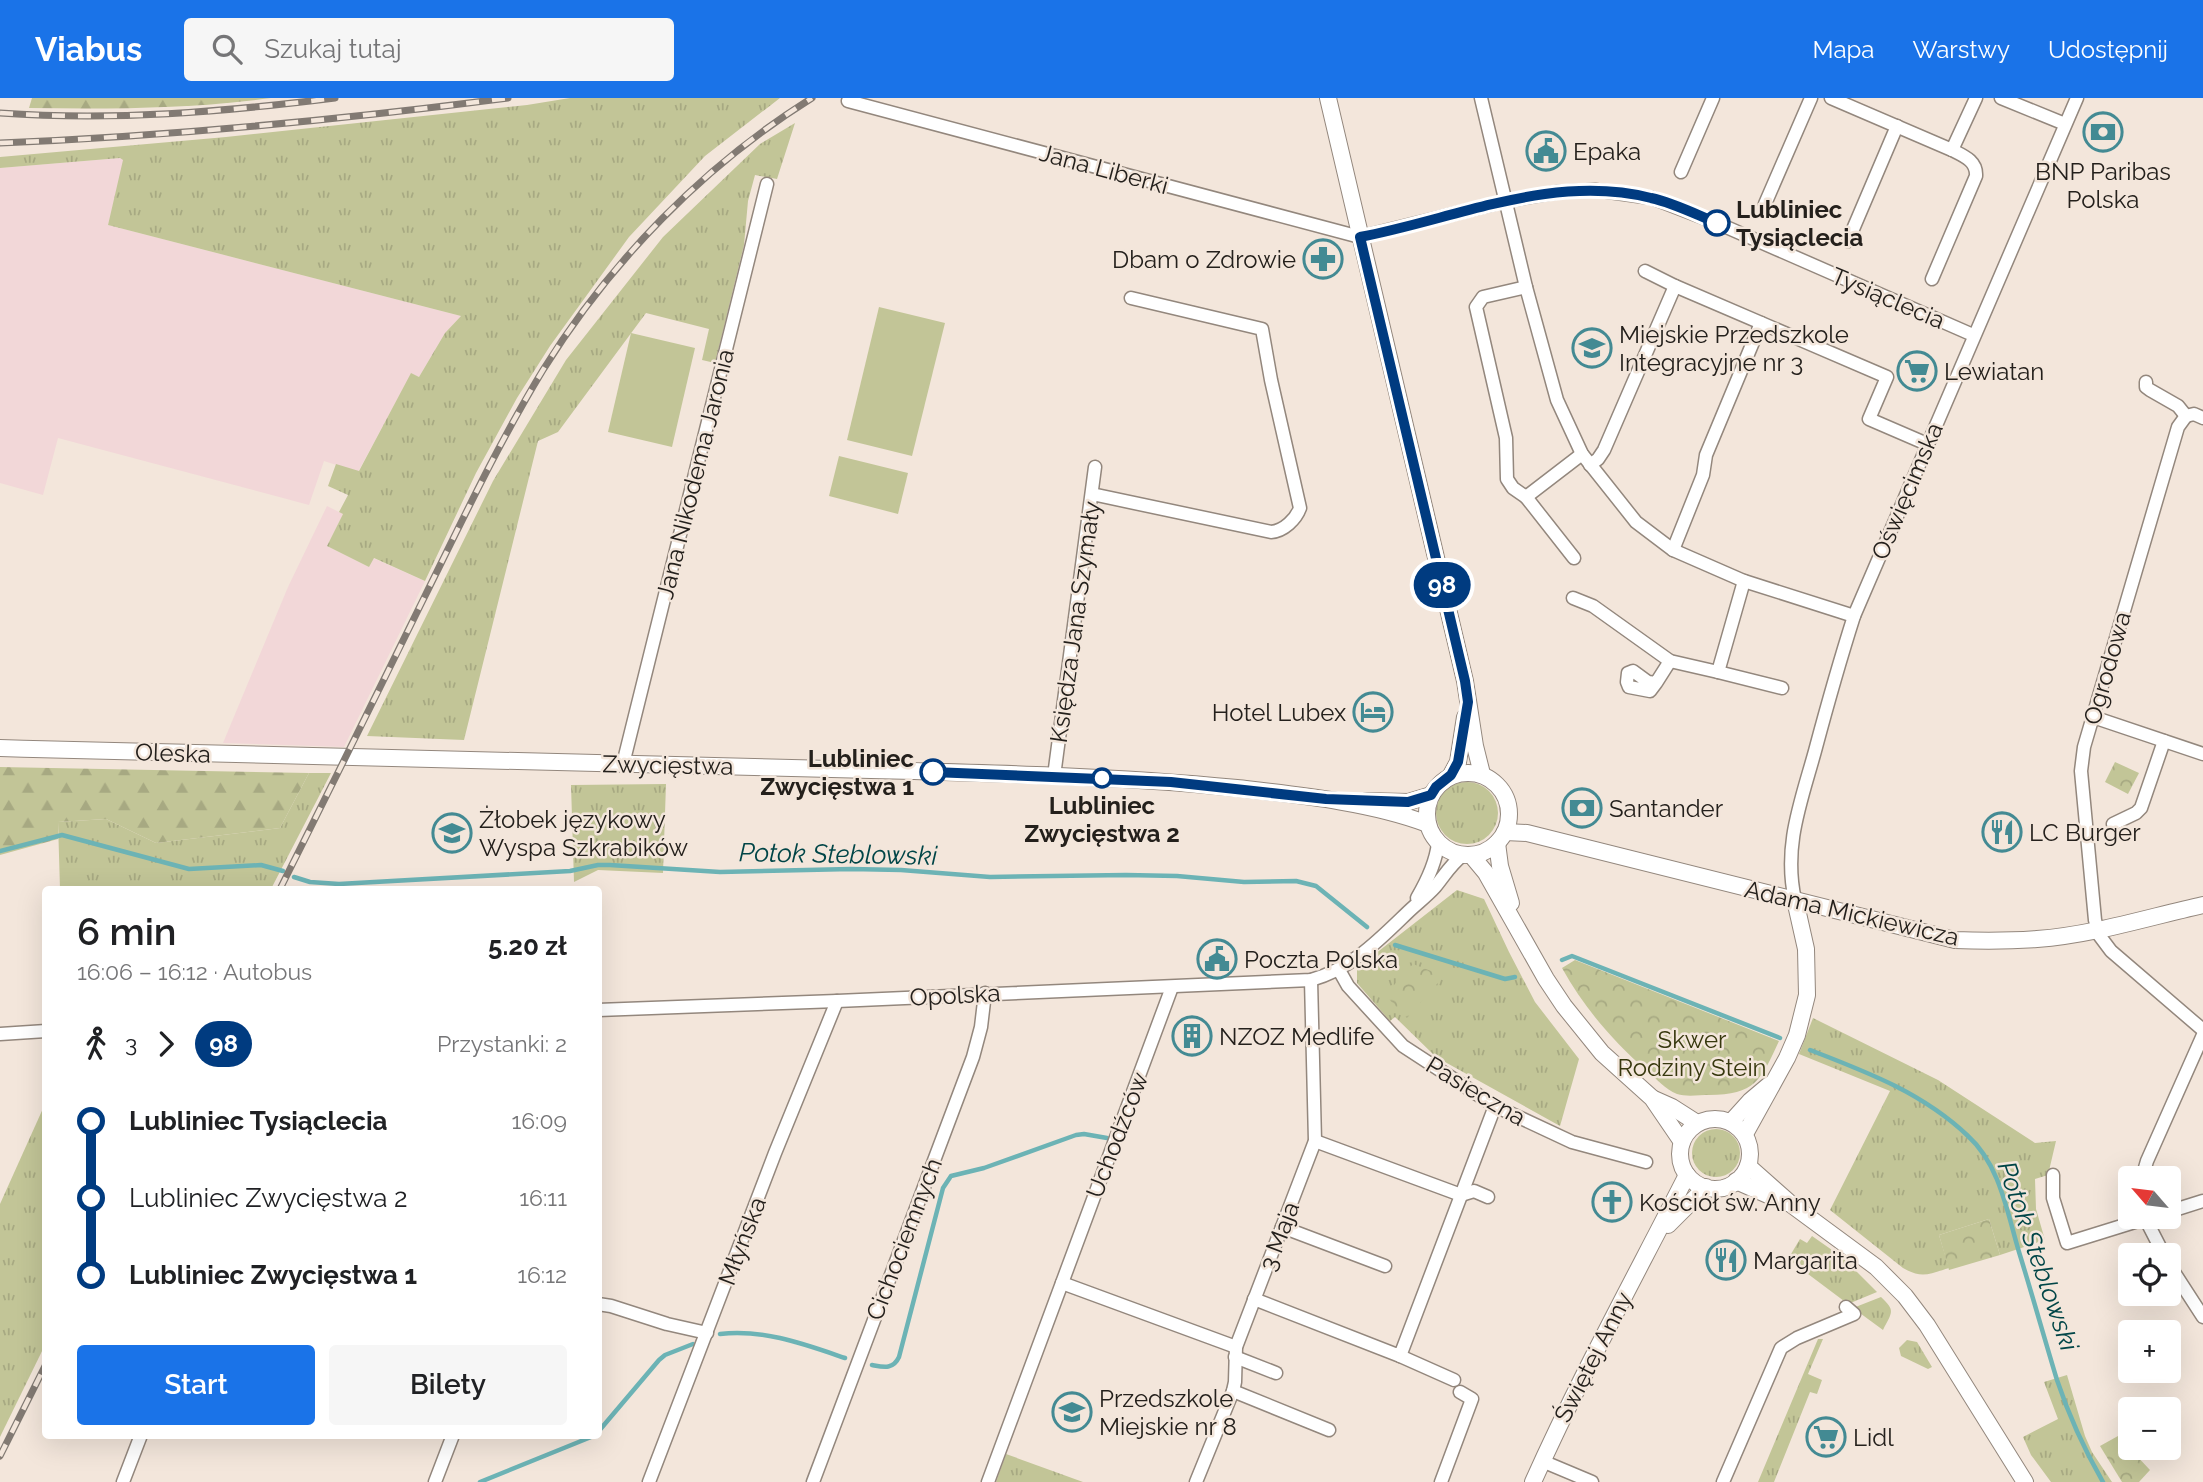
<!DOCTYPE html>
<html lang="pl">
<meta charset="utf-8">
<style>
:root{--surface:#fff;--page:#f6f6f6;--text:#202124;--muted:#757577;--accent:#1a73e8}
body{margin:0;font-family:Raleway,sans-serif;background:var(--page);color:var(--text);height:100vh;display:flex;flex-direction:column;font-size:26px;white-space:nowrap}
*{box-sizing:border-box;margin:0}
p{font-size:23px;color:var(--muted)}
.icon{flex:none;width:38px;height:38px;fill:none;stroke:currentColor;stroke-width:2;stroke-linecap:round;stroke-linejoin:round}
.map{position:relative;flex:1;overflow:hidden}
.side{position:absolute;left:42px;top:788px;width:560px;height:553px;display:flex;flex-direction:column;background:var(--surface);border-radius:7px;box-shadow:0 7px 28px #0002}
.side>*{flex:none}
.badge{padding:0 14px;border-radius:23px;font-size:24px;line-height:46px}
.needle{width:46px;rotate:298deg}
.tools{position:absolute;left:2118px;top:1068px;display:grid;gap:14px}
.tools a{display:grid;place-items:center;width:63px;height:63px;border-radius:7px;background:var(--surface);box-shadow:0 7px 28px #0002;font-size:35px}
.map>.badge{position:absolute;translate:-50% -50%;box-shadow:0 0 0 4px #fff}
.legs{display:flex;align-items:center;gap:10px;height:77px;padding:0 35px;font-size:23px}
.legs p{margin-inline-start:auto}
.head{display:flex;align-items:center;justify-content:space-between;height:119px;padding:0 35px}
h1{font-size:38px;font-weight:600;line-height:52px}
.button{display:flex;gap:14px;margin-top:auto;padding:14px 35px}
.button a{flex:1;height:80px;border-radius:7px;background:var(--accent);color:#fff;font-size:28px;font-weight:600;line-height:80px;text-align:center}
.button a+a{background:var(--page);color:var(--text)}
ul{padding:0 35px;list-style:none}
li{display:flex;align-items:center;gap:24px;height:77px;font-size:26px}
li i{display:grid;place-items:center;width:10px;height:100%;margin:0 9px;background:currentColor}
li i::after{content:'';width:18px;height:18px;margin:-9px;border:5px solid;border-radius:50%;background:var(--surface)}
li p{margin-inline-start:auto}
li:first-child i{background:linear-gradient(#0000 50%,currentColor 0)}
li:last-child i{background:linear-gradient(currentColor 50%,#0000 0)}
header{display:flex;align-items:center;gap:42px;box-sizing:border-box;height:98px;padding:0 35px;background:var(--accent);color:#fff}
header strong{font-size:33px}
nav{display:flex;gap:38px;margin-inline-start:auto;font-size:24px}
.search{width:490px;height:63px;background:var(--page);display:flex;align-items:center;gap:18px;box-sizing:border-box;padding:0 24px;border-radius:7px;color:var(--muted);font-size:26px}
.map>svg:first-child{display:block}
</style>
<header>
<strong>Viabus</strong>
<div class="search"><svg class="icon" aria-label="search" viewBox="0 0 24 24"><circle cx="10" cy="10" r="6"/><path d="M15 15l6 6"/></svg>Szukaj tutaj</div>
<nav><a>Mapa</a><a>Warstwy</a><a>Udostępnij</a></nav>
</header>
<div class="map">
<svg width="2203" height="1384" viewBox="0 0 2203 1384">
<defs>
<pattern id="grass-tufts" width="24" height="20" patternUnits="userSpaceOnUse" patternTransform="scale(1.75)"><rect width="24" height="20" fill="#c2c597"/><path d="M3 7l-1-3M5 7V3M7 7l1-3M15 17l-1-3M17 17v-4M19 17l1-3" fill="none" stroke="#a7a982"/></pattern>
<pattern id="forest-firs" width="22" height="20" patternUnits="userSpaceOnUse" patternTransform="scale(1.75)"><rect width="22" height="20" fill="#c2c597"/><path d="M5 1l3.5 6h-7zM16 11l3.5 6h-7z" fill="#a7a982"/></pattern>
<pattern id="park-crowns" width="20" height="18" patternUnits="userSpaceOnUse" patternTransform="scale(1.75)"><rect width="20" height="18" fill="#c2c597"/><path d="M2 6a3 3 0 1 1 6 0M12 15a3 3 0 1 1 6 0" fill="none" stroke="#a7a982"/></pattern>
</defs>
<rect width="100%" height="100%" fill="#f3e6db"/>
<!-- industrial -->
<g fill="#f2d7d8">
<polygon points="120,60 124,62 108,127 461,218 445,235 419,279 411,276 358,374 324,363 309,407 58,340 43,397 0,385 0,70"/>
<polygon points="327,408 343,416 327,448 369,469 373,460 425,483 344,649 223,645 288,489"/>
</g>
<!-- grass -->
<g fill="url(#grass-tufts)">
<polygon points="570,0 780,0 705,58 629,139 550,248 517,300 476,375 425,483 374,460 369,469 327,448 343,416 339,414 348,397 328,388 336,366 359,373 411,275 419,279 445,235 461,218 108,127 123,62 120,60 0,70 0,59 226,39 527,7"/>
<polygon points="795,25 777,81 755,77 748,103 744,147 715,265 702,262 709,231 646,215 558,334 538,343 464,642 367,638 493,383 566,262 663,139 760,46"/>
<polygon points="309,675 331,675 271,791 60,791 58,724 106,721 156,745 280,730"/>
<circle cx="1467" cy="715" r="31"/>
<polygon points="666,686 663,775 598,772 574,784 571,687"/>
<polygon points="1457,792 1484,801 1509,854 1535,904 1579,961 1560,1028 1436,959 1395,919 1390,923 1357,885 1357,870"/>
<path d="M1813 920 1938 982 2035 1045 2056 1043 2048 1077 2035 1081 2036 1111 2045 1142 2000 1157 1989 1121 1939 1137 1949 1170C1929 1176 1922 1181 1903 1170L1830 1112 1890 993 1799 956Z"/>
<polygon points="45,1006 45,1247 0,1339 0,1106"/>
<circle cx="1716" cy="1055" r="24"/>
<polygon points="1812,1138 1842,1159 1877,1194 1848,1206 1788,1161 1800,1141 1807,1145"/>
<path d="M1881 1199C1896 1213 1892 1214 1883 1232L1853 1210Z"/>
<polygon points="1818,1241 1823,1241 1808,1276 1822,1282 1817,1296 1810,1294 1774,1384 1758,1384"/>
<polygon points="1907,1242 1917,1244 1932,1269 1928,1271 1901,1258 1899,1250"/>
<polygon points="2067,1277 2085,1338 2092,1354 2112,1384 2051,1384 2031,1357 2023,1339 2058,1321 2044,1284"/>
<polygon points="1006,1356 1083,1384 996,1384"/>
</g>
<!-- forest -->
<g fill="url(#forest-firs)">
<path d="M32 0H271C190 11 111 11 29 10Z"/>
<polygon points="0,669 309,675 280,730 156,745 106,721 58,724 58,741 0,757"/>
</g>
<!-- park -->
<g fill="url(#park-crowns)">
<polygon points="2115,664 2139,675 2128,696 2105,684"/>
<path d="M1575 862 1779 943C1761 982 1755 997 1709 997 1699 997 1686 999 1677 996 1665 991 1657 981 1647 973 1612 942 1585 911 1562 870Z"/>
<polygon points="1413,866 1444,878 1407,920 1385,897"/>
<polygon points="1989,1121 2000,1157 1949,1172 1939,1137"/>
<polygon points="2118,1338 2150,1372 2139,1384 2122,1384 2100,1348"/>
</g>
<!-- pitch -->
<g fill="#c2c597">
<polygon points="879,209 945,225 912,358 847,342"/>
<polygon points="631,235 695,250 672,349 608,334"/>
<polygon points="839,358 908,375 898,416 829,398"/>
</g>
<g fill="none" stroke-linecap="round" stroke-linejoin="round">
<!-- stream -->
<g stroke="#6cb3b5" stroke-width="4.5">
<polyline points="0,753 62,737 189,771 261,767 283,773"/>
<polyline points="294,779 310,784 339,786 570,773 598,767 610,767 720,774 851,771 901,772 990,779 1126,777 1177,778 1244,784 1296,783 1316,788 1367,829"/>
<polyline points="1395,847 1505,881 1515,879"/>
<polyline points="1562,862 1572,858 1780,940"/>
<path d="M1810 952C1867 974 1923 995 1968 1038 2000 1067 2007 1114 2019 1154 2032 1196 2044 1239 2057 1282 2069 1318 2084 1351 2103 1384"/>
<path d="M720 1236C764 1231 804 1246 845 1260"/>
<path d="M872 1267C883 1269 893 1272 899 1259L943 1090 951 1078 984 1070 1076 1037 1084 1036 1107 1040"/>
<polyline points="598,1334 659,1262 665,1257 693,1246"/>
<polyline points="480,1384 596,1337"/>
</g>
<!-- street casing -->
<g stroke="#93877d" stroke-width="15">
<g id="street">
<polyline points="1481,0 1526,189 1557,302 1582,356 1636,424 1673,452 1744,483 1854,518"/>
<path d="M1831 0 1952 52C1964 58 1977 63 1976 78L1932 181"/>
<polyline points="2001,0 2065,26"/>
<polyline points="848,3 1360,139 1506,103 1558,94 1595,92 1652,100 1717,125 1973,237"/>
<polyline points="1952,52 1976,0"/>
<polyline points="1681,74 1713,0"/>
<polyline points="1765,106 1811,0"/>
<polyline points="1848,143 1897,28"/>
<polyline points="1645,173 1675,188"/>
<polyline points="1526,189 1483,199 1476,209 1506,340 1507,381 1513,390 1526,399 1582,356"/>
<polyline points="2146,284 2146,289 2150,292 2178,308 2186,318"/>
<polyline points="2186,318 2178,329 2084,649 2081,673 2095,822 2099,837 2111,853 2203,932"/>
<polyline points="2186,318 2194,316 2203,320"/>
<polyline points="1590,367 1598,361 1604,352 1675,188 1887,279 1869,321 1927,346"/>
<path d="M1092 396 1271 434C1284 433 1296 421 1300 410L1271 282 1262 231 1131 200"/>
<polyline points="1526,399 1574,460"/>
<polyline points="1673,452 1703,377 1706,357 1761,225"/>
<polyline points="1573,500 1593,508 1670,563 1718,574 1744,483"/>
<polyline points="1718,574 1782,590"/>
<polyline points="1656,585 1650,593 1629,589 1627,584 1628,575 1633,573 1648,584 1656,585 1670,563"/>
<polyline points="2093,619 2203,656"/>
<polyline points="623,666 767,86"/>
<polyline points="1054,678 1095,369"/>
<polyline points="2113,726 2136,715 2141,710 2164,643"/>
<path d="M1417 800C1427 783 1436 764 1438 745"/>
<path d="M1795 802C1783 748 1801 704 1815 653 1827 608 1840 562 1854 518L2077 0"/>
<polyline points="1339,872 1348,888 1403,948 1495,1008 1572,1044 1646,1064"/>
<path d="M598 912 837 903 1311 882C1351 871 1378 843 1407 815 1416 806 1426 799 1435 789 1444 778 1451 766 1463 757"/>
<polyline points="0,936 46,933"/>
<polyline points="1315,1043 1461,1097 1474,1093 1488,1099"/>
<polyline points="2053,1077 2053,1100 2067,1145 2154,1118"/>
<polyline points="2142,1080 2147,1063 2203,937"/>
<polyline points="2168,1114 2203,1103"/>
<polyline points="2144,1118 2164,1157"/>
<polyline points="1282,1129 1385,1168"/>
<polyline points="2168,1165 2203,1219"/>
<polyline points="1062,1185 1236,1249"/>
<polyline points="1254,1201 1400,1258 1495,1008"/>
<polyline points="598,1206 611,1208 667,1226 707,1235"/>
<polyline points="1400,1258 1454,1282"/>
<polyline points="1235,1259 1276,1275"/>
<polyline points="1233,1293 1329,1332"/>
<polyline points="1542,1363 1592,1384"/>
<polyline points="123,1384 141,1337"/>
<polyline points="435,1384 453,1337"/>
<polyline points="649,1384 775,1055 837,903"/>
<polyline points="813,1384 973,959 981,929 985,895"/>
<polyline points="988,1384 1172,889"/>
<polyline points="1196,1384 1233,1293 1235,1284 1236,1249 1315,1043 1311,882"/>
<polyline points="1441,1384 1472,1301 1460,1294"/>
<polyline points="1723,1384 1781,1250 1797,1240 1854,1216 1846,1209"/>
</g>
</g>
<!-- secondary casing -->
<g stroke="#93877d" stroke-width="18">
<g id="secondary">
<polyline points="1328,0 1465,583 1475,648 1482,676"/>
<path d="M0 650C290 658 580 665 871 672 993 675 1115 678 1237 690 1298 697 1370 704 1428 726"/>
<circle cx="1468" cy="716" r="41"/>
<polyline points="1451,677 1458,664 1465,619"/>
<polyline points="1367,703 1408,704 1431,697"/>
<path d="M1505 734 1527 735 1955 842C1982 843 2010 843 2037 841 2093 837 2149 819 2203 807"/>
<polyline points="1497,745 1500,768 1511,805"/>
<polyline points="1471,757 1486,775 1546,881 1564,908 1602,955 1652,1000 1682,1044"/>
<polyline points="1654,1001 1672,1009 1697,1025"/>
<circle cx="1715" cy="1056" r="35"/>
<polyline points="1731,1024 1750,1003 1769,987"/>
<polyline points="1745,1036 1787,960 1797,937 1807,897 1806,851 1795,802"/>
<polyline points="1748,1068 1792,1107 1876,1169 1905,1198 1927,1227 2025,1384"/>
<polyline points="1736,1083 1786,1105"/>
<polyline points="1668,1127 1706,1089"/>
<path d="M1533 1384C1580 1279 1635 1179 1687 1077"/>
</g>
</g>
<!-- street -->
<use href="#street" stroke="#fff" stroke-width="12"/>
<!-- secondary -->
<use href="#secondary" stroke="#fff" stroke-width="16"/>
<!-- rail casing -->
<g stroke="#827a73" stroke-width="7">
<g id="rail">
<path d="M0 15C113 23 223 14 335 0"/>
<path d="M0 45C170 38 339 22 508 0"/>
<path d="M280 791C328 695 376 598 423 502 461 425 498 346 543 272 610 164 703 68 812 0"/>
<polyline points="0,1358 46,1266"/>
</g>
</g>
<!-- rail -->
<use href="#rail" stroke="#f3e6db" stroke-width="4.5" stroke-dasharray="13" stroke-linecap="butt"/>
</g>
<g fill="none" stroke-linecap="round" stroke-linejoin="round">
<!-- line-1 casing -->
<g stroke="#fff" stroke-width="16">
<path id="line-1" d="M933 674 1171 684 1326 701 1408 704 1431 697 1436 689 1451 677 1458 664 1468 604 1465 583 1360 139C1455 121 1553 75 1651 100 1674 105 1695 116 1717 125"/>
</g>
<!-- line-1 -->
<use href="#line-1" stroke="#003b80" stroke-width="10"/>
</g>
<!-- icons -->
<defs>
<g id="bank-ring" transform="scale(2.0125)"><circle r="9.5" fill="#f3e6db" stroke="#438a93" stroke-width="1.5"/><path d="M-6-4H6V4H-6ZM0-2.3a2.3 2.3 0 1 0 0 4.6a2.3 2.3 0 1 0 0-4.6Z" fill="#438a93"/></g>
<g id="civic-ring" transform="scale(2.0125)"><circle r="9.5" fill="#f3e6db" stroke="#438a93" stroke-width="1.5"/><path d="M-.6-6.5H3V-4.5H.6V-3L4-1V1h2V6H-6V1h2V-1L-.6-3ZM-1.2 2.5V6h2.4V2.5Z" fill="#438a93"/></g>
<g id="pharmacy-ring" transform="scale(2.0125)"><circle r="9.5" fill="#f3e6db" stroke="#438a93" stroke-width="1.5"/><path d="M-2-6h4v4h4v4h-4v4h-4v-4h-4v-4h4Z" fill="#438a93"/></g>
<g id="school-ring" transform="scale(2.0125)"><circle r="9.5" fill="#f3e6db" stroke="#438a93" stroke-width="1.5"/><path d="M0-5L7-2L0 1L-7-2ZM-4 1L0 2.5L4 1V4Q0 6-4 4Z" fill="#438a93"/></g>
<g id="supermarket-ring" transform="scale(2.0125)"><circle r="9.5" fill="#f3e6db" stroke="#438a93" stroke-width="1.5"/><path d="M-6-5.5h2.5l.6 2H6L4.5 2H-2.5L-4.4-4H-6ZM-1.5 3.2a1.3 1.3 0 1 0 .1 0ZM3 3.2a1.3 1.3 0 1 0 .1 0Z" fill="#438a93"/></g>
<g id="hotel-ring" transform="scale(2.0125)"><circle r="9.5" fill="#f3e6db" stroke="#438a93" stroke-width="1.5"/><path d="M-6-4.5h1.5V1H6V5H4.5V3h-9V5H-6ZM-4 0a1.8 1.8 0 1 1 3.6 0ZM.5 0V-2.5h3Q6-2.5 6 0Z" fill="#438a93"/></g>
<g id="restaurant-ring" transform="scale(2.0125)"><circle r="9.5" fill="#f3e6db" stroke="#438a93" stroke-width="1.5"/><path d="M-5-6h1v4h1v-4h1v4h1v-4h1v5L-1.5 .5V6h-2V.5L-5-1ZM5-6V6H3V1.5H1.5Q1.5-4 5-6Z" fill="#438a93"/></g>
<g id="building-ring" transform="scale(2.0125)"><circle r="9.5" fill="#f3e6db" stroke="#438a93" stroke-width="1.5"/><path d="M-4-6H4V6H1V3H-1V6H-4ZM-2.5-4.3h1.7v1.8h-1.7ZM.8-4.3h1.7v1.8H.8ZM-2.5-1h1.7V.8h-1.7ZM.8-1h1.7V.8H.8Z" fill="#438a93"/></g>
<g id="church-ring" transform="scale(2.0125)"><circle r="9.5" fill="#f3e6db" stroke="#438a93" stroke-width="1.5"/><path d="M-1.2-6h2.4v3.5h3.3v2.4h-3.3V6h-2.4V-.1h-3.3v-2.4h3.3Z" fill="#438a93"/></g>
</defs>
<g fill-rule="evenodd">
<use href="#bank-ring" x="2103" y="34"/>
<use href="#civic-ring" x="1546" y="53"/>
<use href="#pharmacy-ring" x="1323" y="161"/>
<use href="#school-ring" x="1592" y="250"/>
<use href="#supermarket-ring" x="1917" y="273"/>
<use href="#hotel-ring" x="1373" y="614"/>
<use href="#bank-ring" x="1582" y="710"/>
<use href="#restaurant-ring" x="2002" y="734"/>
<use href="#school-ring" x="452" y="735"/>
<use href="#civic-ring" x="1217" y="861"/>
<use href="#building-ring" x="1192" y="938"/>
<use href="#church-ring" x="1612" y="1104"/>
<use href="#restaurant-ring" x="1726" y="1162"/>
<use href="#school-ring" x="1072" y="1314"/>
<use href="#supermarket-ring" x="1826" y="1339"/>
</g>
<!-- markers -->
<g fill="#fff" stroke="#003b80" stroke-width="3.5">
<circle cx="1717" cy="125" r="12"/>
<circle cx="933" cy="674" r="12"/>
<circle cx="1102" cy="680" r="9"/>
</g>
<g text-anchor="middle" dominant-baseline="central" stroke-width="5" stroke-linejoin="round" paint-order="stroke">
<!-- poi labels -->
<g font-size="24" fill="#24201c" stroke="#f3e6db" text-anchor="start">
<text x="1573" y="53">Epaka</text>
<text x="2103" y="73" text-anchor="middle">BNP Paribas<tspan x="2103" dy="28">Polska</tspan></text>
<text x="1296" y="161" text-anchor="end">Dbam o Zdrowie</text>
<text x="1619" y="236">Miejskie Przedszkole<tspan x="1619" dy="28">Integracyjne nr 3</tspan></text>
<text x="1944" y="273">Lewiatan</text>
<text x="1346" y="614" text-anchor="end">Hotel Lubex</text>
<text x="1609" y="710">Santander</text>
<text x="479" y="721">Żłobek językowy<tspan x="479" dy="28">Wyspa Szkrabików</tspan></text>
<text x="2029" y="734">LC Burger</text>
<text x="1244" y="861">Poczta Polska</text>
<text x="1219" y="938">NZOZ Medlife</text>
<text x="1639" y="1104">Kościół św. Anny</text>
<text x="1753" y="1162">Margarita</text>
<text x="1099" y="1300">Przedszkole<tspan x="1099" dy="28">Miejskie nr 8</tspan></text>
<text x="1853" y="1339">Lidl</text>
</g>
<!-- street labels -->
<g font-size="24" fill="#24201c" stroke="#f3e6db">
<text transform="translate(1104 71) rotate(15)">Jana Liberki</text>
<text transform="translate(1888 200) rotate(23)">Tysiąclecia</text>
<text transform="translate(695 376) rotate(-76)">Jana Nikodema Jaronia</text>
<text transform="translate(1907 393) rotate(-67)">Oświęcimska</text>
<text transform="translate(1075 524) rotate(-82)">Księdza Jana Szymały</text>
<text transform="translate(2107 570) rotate(-74)">Ogrodowa</text>
<text transform="translate(173 655) rotate(2)">Oleska</text>
<text transform="translate(668 667) rotate(1)">Zwycięstwa</text>
<text transform="translate(1852 815) rotate(13)">Adama Mickiewicza</text>
<text transform="translate(955 897) rotate(-3)">Opolska</text>
<text transform="translate(1476 993) rotate(31)">Pasieczna</text>
<text transform="translate(1117 1037) rotate(-69)">Uchodźców</text>
<text transform="translate(1279 1138) rotate(-69)">3 Maja</text>
<text transform="translate(904 1141) rotate(-69)">Cichociemnych</text>
<text transform="translate(742 1143) rotate(-69)">Młyńska</text>
<text transform="translate(1593 1259) rotate(-63)">Świętej Anny</text>
</g>
<!-- stop labels -->
<g font-size="24" font-weight="bold" fill="#24201c" stroke="#f3e6db" text-anchor="start">
<text x="1736" y="111">Lubliniec<tspan x="1736" dy="28">Tysiąclecia</tspan></text>
<text x="914" y="660" text-anchor="end">Lubliniec<tspan x="914" dy="28">Zwycięstwa 1</tspan></text>
<text x="1102" y="707" text-anchor="middle">Lubliniec<tspan x="1102" dy="28">Zwycięstwa 2</tspan></text>
</g>
<!-- park labels -->
<g font-size="24" fill="#37380e" stroke="#f3e6db">
<text x="1692" y="941">Skwer<tspan x="1692" dy="28">Rodziny Stein</tspan></text>
</g>
<!-- water labels -->
<g font-size="26" font-style="italic" fill="#004547" stroke="#f3e6db">
<text transform="translate(838 756) rotate(1)">Potok Steblowski</text>
<text transform="translate(2038 1158) rotate(71)">Potok Steblowski</text>
</g>
</g>
</svg>
<div class="tools">
<a><svg class="needle" viewBox="-14 -14 28 28"><path d="M0-13l5 13h-10z" fill="#e53935"/><path d="M0 13l5-13h-10z" fill="#757577"/></svg></a>
<a><svg class="icon" aria-label="locate" viewBox="0 0 24 24"><circle cx="12" cy="12" r="6"/><path d="M12 2v4M12 18v4M2 12h4M18 12h4"/></svg></a>
<a>+</a>
<a>−</a>
</div>
<b class="badge" style="left:1442px;top:487px;background:#003b80;color:#fff">98</b>
<section class="side">
<div class="head"><div><h1>6 min</h1><p>16:06 – 16:12 · Autobus</p></div><b>5.20 zł</b></div>
<div class="legs"><svg class="icon" aria-label="walk" viewBox="0 0 24 24"><circle cx="13" cy="4" r="2"/><path d="M13 8l-2 6 4 7M11 14l-3 7M7 12l3-4h3l4 4"/></svg>3<svg class="icon" aria-label="forward" viewBox="0 0 24 24"><path d="M9 5l7 7-7 7"/></svg><b class="badge" style="background:#003b80;color:#fff">98</b><p>Przystanki: 2</p></div>
<ul>
<li><i style="color:#003b80"></i><b>Lubliniec Tysiąclecia</b><p>16:09</p></li>
<li><i style="color:#003b80"></i><span>Lubliniec Zwycięstwa 2</span><p>16:11</p></li>
<li><i style="color:#003b80"></i><b>Lubliniec Zwycięstwa 1</b><p>16:12</p></li>
</ul>
<div class="button"><a>Start</a><a>Bilety</a></div>
</section>
</div>
